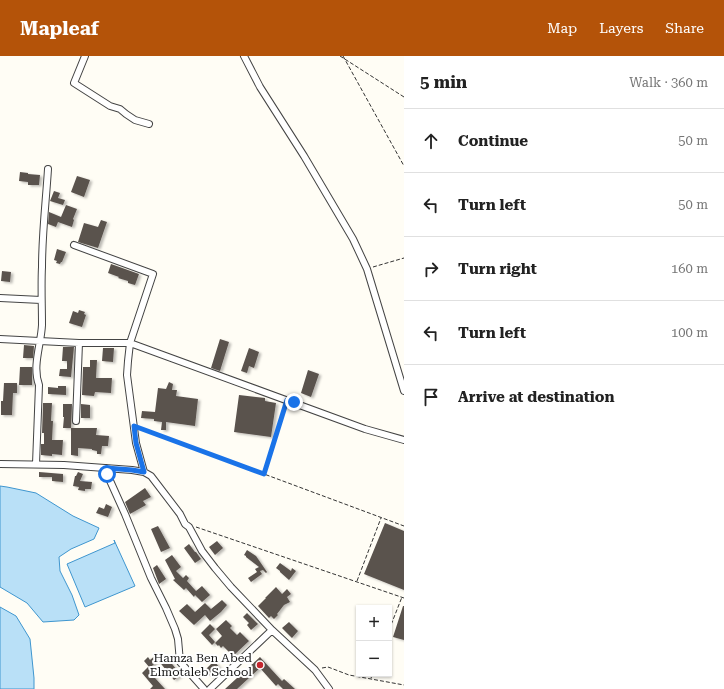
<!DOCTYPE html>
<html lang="en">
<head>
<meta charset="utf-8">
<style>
	body { margin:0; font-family:"Roboto Serif",serif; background:#f2f2f2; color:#222 }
	.controls { position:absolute; right:12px; bottom:12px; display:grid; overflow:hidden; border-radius:0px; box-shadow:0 1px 3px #0004 }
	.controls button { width:36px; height:36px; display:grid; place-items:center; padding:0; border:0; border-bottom:1px solid #e0e0e0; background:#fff; color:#222; font:20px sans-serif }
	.stop { position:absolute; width:12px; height:12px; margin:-9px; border:3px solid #1a73e8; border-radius:50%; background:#fff }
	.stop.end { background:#1a73e8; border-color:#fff; box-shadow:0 1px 4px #0008 }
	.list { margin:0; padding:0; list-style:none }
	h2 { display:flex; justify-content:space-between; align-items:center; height:52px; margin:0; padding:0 16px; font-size:17px }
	h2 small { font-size:13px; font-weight:400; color:#767676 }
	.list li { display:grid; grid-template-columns:26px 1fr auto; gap:12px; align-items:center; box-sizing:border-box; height:64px; padding:0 16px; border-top:1px solid #e0e0e0 }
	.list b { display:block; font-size:15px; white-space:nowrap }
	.list em { font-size:13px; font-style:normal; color:#767676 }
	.icon { flex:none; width:22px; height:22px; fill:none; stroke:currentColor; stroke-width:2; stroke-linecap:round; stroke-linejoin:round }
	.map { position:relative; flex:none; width:404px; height:633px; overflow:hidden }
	header { display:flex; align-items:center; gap:24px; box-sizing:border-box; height:56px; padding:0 20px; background:#b45309; color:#fff }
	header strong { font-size:19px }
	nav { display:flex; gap:22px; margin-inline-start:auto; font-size:14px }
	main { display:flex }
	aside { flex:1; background:#fff }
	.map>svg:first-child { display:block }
</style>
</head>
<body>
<header>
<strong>Mapleaf</strong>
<nav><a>Map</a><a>Layers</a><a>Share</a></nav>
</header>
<main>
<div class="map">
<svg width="404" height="633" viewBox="0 0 404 633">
	<defs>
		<filter id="shadow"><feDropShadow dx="2.5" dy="1.5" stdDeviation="1" flood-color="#0004"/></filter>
	</defs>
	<rect width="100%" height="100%" fill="#fffdf5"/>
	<!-- water -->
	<path fill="#b9e0f7" stroke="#3f96cf" d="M 0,430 L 7,431 L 36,437 L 73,460 L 99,472 L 94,483 L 71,493 L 59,501 L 60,515 L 72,539 L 79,559 L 74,564 L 43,566 L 27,547 L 0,531 Z
		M 114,484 L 135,530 L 85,551 L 67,508 L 115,487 Z
		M 0,551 L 16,560 L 30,583 L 34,622 L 34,633 L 0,633 Z"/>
	<!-- building -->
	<path fill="#5a524d" filter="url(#shadow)" d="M 20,116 L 28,117 L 28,118 L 40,119 L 39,129 L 28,129 L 28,126 L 19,125 Z
		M 77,120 L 90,124 L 84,141 L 71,136 Z
		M 54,135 L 60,137 L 58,142 L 65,144 L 63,149 L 50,145 Z
		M 66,149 L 77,153 L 73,163 L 74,164 L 72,171 L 58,166 L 56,171 L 48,168 L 49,156 L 61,161 Z
		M 101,164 L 107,166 L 98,192 L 78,186 L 84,167 L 98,171 Z
		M 57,193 L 66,196 L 62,206 L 61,206 L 60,208 L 56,207 L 57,205 L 54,204 Z
		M 111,208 L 139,218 L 135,229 L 128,227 L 128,225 L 118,222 L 119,221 L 108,217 Z
		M 2,215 L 11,216 L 10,226 L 1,225 Z
		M 79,254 L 85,256 L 84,258 L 86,259 L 82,271 L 69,267 L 73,255 L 78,257 Z
		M 220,283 L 229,286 L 220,315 L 211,312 Z
		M 24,289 L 34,290 L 33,302 L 23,302 Z
		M 63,291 L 74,291 L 71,321 L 59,320 L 60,313 L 67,313 L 67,305 L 62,305 Z
		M 103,292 L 114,292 L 113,306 L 102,305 Z
		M 249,292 L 259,296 L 254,312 L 249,310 L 247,317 L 241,315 Z
		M 90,304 L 97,304 L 96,322 L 112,322 L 111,337 L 95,336 L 94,340 L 82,339 L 83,311 L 90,311 Z
		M 20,311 L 32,311 L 32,329 L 19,329 Z
		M 308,314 L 319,318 L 311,341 L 301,337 Z
		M 169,326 L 173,328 L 172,334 L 177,334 L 176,340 L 198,343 L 195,370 L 166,366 L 166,374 L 161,374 L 162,366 L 154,365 L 154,363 L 141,362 L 142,355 L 155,356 L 158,332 L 166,333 Z
		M 4,327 L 17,327 L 17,337 L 13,337 L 12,359 L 1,359 L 1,345 L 3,345 Z
		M 58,330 L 66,330 L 66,339 L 48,338 L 48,331 L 58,332 Z
		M 239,339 L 265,342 L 265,345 L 276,347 L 271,381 L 234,376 Z
		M 43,347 L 52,347 L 51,365 L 53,365 L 52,384 L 63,384 L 62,399 L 52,398 L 52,400 L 41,399 L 41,388 L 44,388 L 44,377 L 42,377 Z
		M 63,348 L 72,348 L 71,372 L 63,372 L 64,361 L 63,361 Z
		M 81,348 L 90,349 L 90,362 L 81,362 Z
		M 71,372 L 97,372 L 96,379 L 109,380 L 108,390 L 102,390 L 101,398 L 97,398 L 97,395 L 92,394 L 92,393 L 78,392 L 78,400 L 71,399 Z
		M 39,416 L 63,418 L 63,426 L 52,425 L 52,421 L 39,421 Z
		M 78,416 L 83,418 L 80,425 L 92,426 L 91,433 L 85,433 L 85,435 L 78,434 L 79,431 L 73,430 L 75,420 L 76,420 Z
		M 145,432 L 151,441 L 143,445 L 146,449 L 130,458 L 125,446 Z
		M 106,448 L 112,451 L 108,461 L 96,457 L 99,451 L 104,453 Z
		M 385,467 L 404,475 L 404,534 L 364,518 Z
		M 158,470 L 170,492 L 161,496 L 151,473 Z
		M 217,485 L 223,492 L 215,499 L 209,491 Z
		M 189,488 L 195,496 L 196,496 L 201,503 L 195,507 L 184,492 Z
		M 247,494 L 256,500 L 267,516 L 266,517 L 263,514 L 260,515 L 262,518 L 251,526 L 248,522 L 257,516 L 255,513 L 259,511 L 246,501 L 246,500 L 244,499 Z
		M 172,499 L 181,511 L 176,515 L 183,522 L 186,519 L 189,522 L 187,525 L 196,535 L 202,530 L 210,539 L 202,546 L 195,539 L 194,541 L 186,532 L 184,534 L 173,524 L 175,523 L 165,504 Z
		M 280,507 L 291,515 L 292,512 L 296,515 L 289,524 L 280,516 L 280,515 L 276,512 Z
		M 157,509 L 166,523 L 159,528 L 153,512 Z
		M 276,531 L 282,538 L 287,533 L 291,538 L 287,541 L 290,546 L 284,549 L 277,558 L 278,559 L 274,563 L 271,560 L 269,562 L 258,550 L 266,542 L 265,542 Z
		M 222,544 L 227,549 L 221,556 L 210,565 L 205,559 L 194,569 L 179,555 L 187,548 L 195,556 L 205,547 L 211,553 Z
		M 403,550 L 404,550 L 404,584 L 393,581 Z
		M 247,557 L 258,568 L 251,574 L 247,569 L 249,567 L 243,561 Z
		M 226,564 L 232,570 L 230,572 L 237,579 L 240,576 L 249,585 L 233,600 L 223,590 L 221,592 L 219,589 L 218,590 L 215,587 L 222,580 L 216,573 Z
		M 289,566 L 298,575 L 292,582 L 282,572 Z
		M 210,568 L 215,573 L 209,579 L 215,586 L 212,589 L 201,577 Z
		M 157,598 L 160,601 L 164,598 L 181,619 L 174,624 L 158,604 L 150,612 L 144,605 L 148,601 L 150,604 Z
		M 260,601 L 282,625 L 284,623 L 295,633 L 283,633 L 278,628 L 276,630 L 260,612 L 237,633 L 225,633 Z
		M 214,605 L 220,612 L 211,621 L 205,614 Z
		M 148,611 L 156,621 L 155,622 L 165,633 L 150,633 L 153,630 L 142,617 Z"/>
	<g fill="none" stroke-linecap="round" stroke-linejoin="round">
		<!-- minor casing -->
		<g stroke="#444" stroke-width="8">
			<path id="minor" d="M 85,0 L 74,27 L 110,50 L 120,53 L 126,58 L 135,64 L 149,68
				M 244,0 L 260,31 L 304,100 L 353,183 L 367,213 L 404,335
				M 74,189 L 153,218 L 130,287 L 128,305 L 127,319 L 136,387 L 144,416
				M 0,242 L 41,244
				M 0,283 L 79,287 L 130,287 L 365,373 L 404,384
				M 76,365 L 79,287
				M 0,408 L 64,409 L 132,414 L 144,416 L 151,420 L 180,458 L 185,468 L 189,471 L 202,495 L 215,512 L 231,531 L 272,574 L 315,614 L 329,633
				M 36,408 L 39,329 C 32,310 41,289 42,269 C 42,249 41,230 42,211 C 42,178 46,145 48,113
				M 106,412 L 107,418 L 125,458 L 151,522 L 166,552 L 175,573 L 178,583 L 180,606 L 204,633
				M 210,633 L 272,574"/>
		</g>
		<!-- path -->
		<path stroke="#333" stroke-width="1" stroke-dasharray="4 2" stroke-linecap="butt" d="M 340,0 L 404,41
			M 343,0 L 404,110
			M 373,211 L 404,202
			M 285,351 L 264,418 L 404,470
			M 141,373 L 263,418
			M 196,471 L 404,542
			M 357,525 L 381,462
			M 389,574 L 402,541
			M 322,612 L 328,611 L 349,619 L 404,629
			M 371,622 L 373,618"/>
		<!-- minor -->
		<use href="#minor" stroke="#fff" stroke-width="6"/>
	</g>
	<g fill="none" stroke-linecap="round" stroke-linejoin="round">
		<!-- route -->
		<path stroke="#1a73e8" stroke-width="5" d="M 107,418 L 106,412 L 132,414 L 144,416 L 136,387 L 134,370 L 264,418 L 287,344 L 294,346"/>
	</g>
	<!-- markers -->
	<circle fill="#c4262e" stroke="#fff" stroke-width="1.5" cx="260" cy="609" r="4"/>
	<g text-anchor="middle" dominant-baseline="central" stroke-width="4" stroke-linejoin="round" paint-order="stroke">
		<!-- poi labels -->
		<g font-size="12" fill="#111" stroke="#fff" text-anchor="end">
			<text x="252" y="602">Hamza Ben Abed<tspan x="252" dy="14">Elmotaleb School</tspan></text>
		</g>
	</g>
</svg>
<div class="controls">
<button>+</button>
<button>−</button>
</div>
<div class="stop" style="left:107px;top:418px"></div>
<div class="stop end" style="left:294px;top:346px"></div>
</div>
<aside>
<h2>5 min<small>Walk · 360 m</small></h2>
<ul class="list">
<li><svg class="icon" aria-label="ahead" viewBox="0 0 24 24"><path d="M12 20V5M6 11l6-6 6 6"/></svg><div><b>Continue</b></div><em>50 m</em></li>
<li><svg class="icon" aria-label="left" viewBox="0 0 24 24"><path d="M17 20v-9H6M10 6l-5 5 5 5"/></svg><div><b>Turn left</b></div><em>50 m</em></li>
<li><svg class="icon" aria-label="right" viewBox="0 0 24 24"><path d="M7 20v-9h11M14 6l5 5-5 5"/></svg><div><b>Turn right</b></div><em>160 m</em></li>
<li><svg class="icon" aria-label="left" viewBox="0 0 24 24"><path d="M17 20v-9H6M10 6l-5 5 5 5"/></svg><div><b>Turn left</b></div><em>100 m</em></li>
<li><svg class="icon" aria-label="arrive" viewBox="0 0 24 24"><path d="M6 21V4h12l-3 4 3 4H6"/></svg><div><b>Arrive at destination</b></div></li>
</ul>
</aside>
</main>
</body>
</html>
